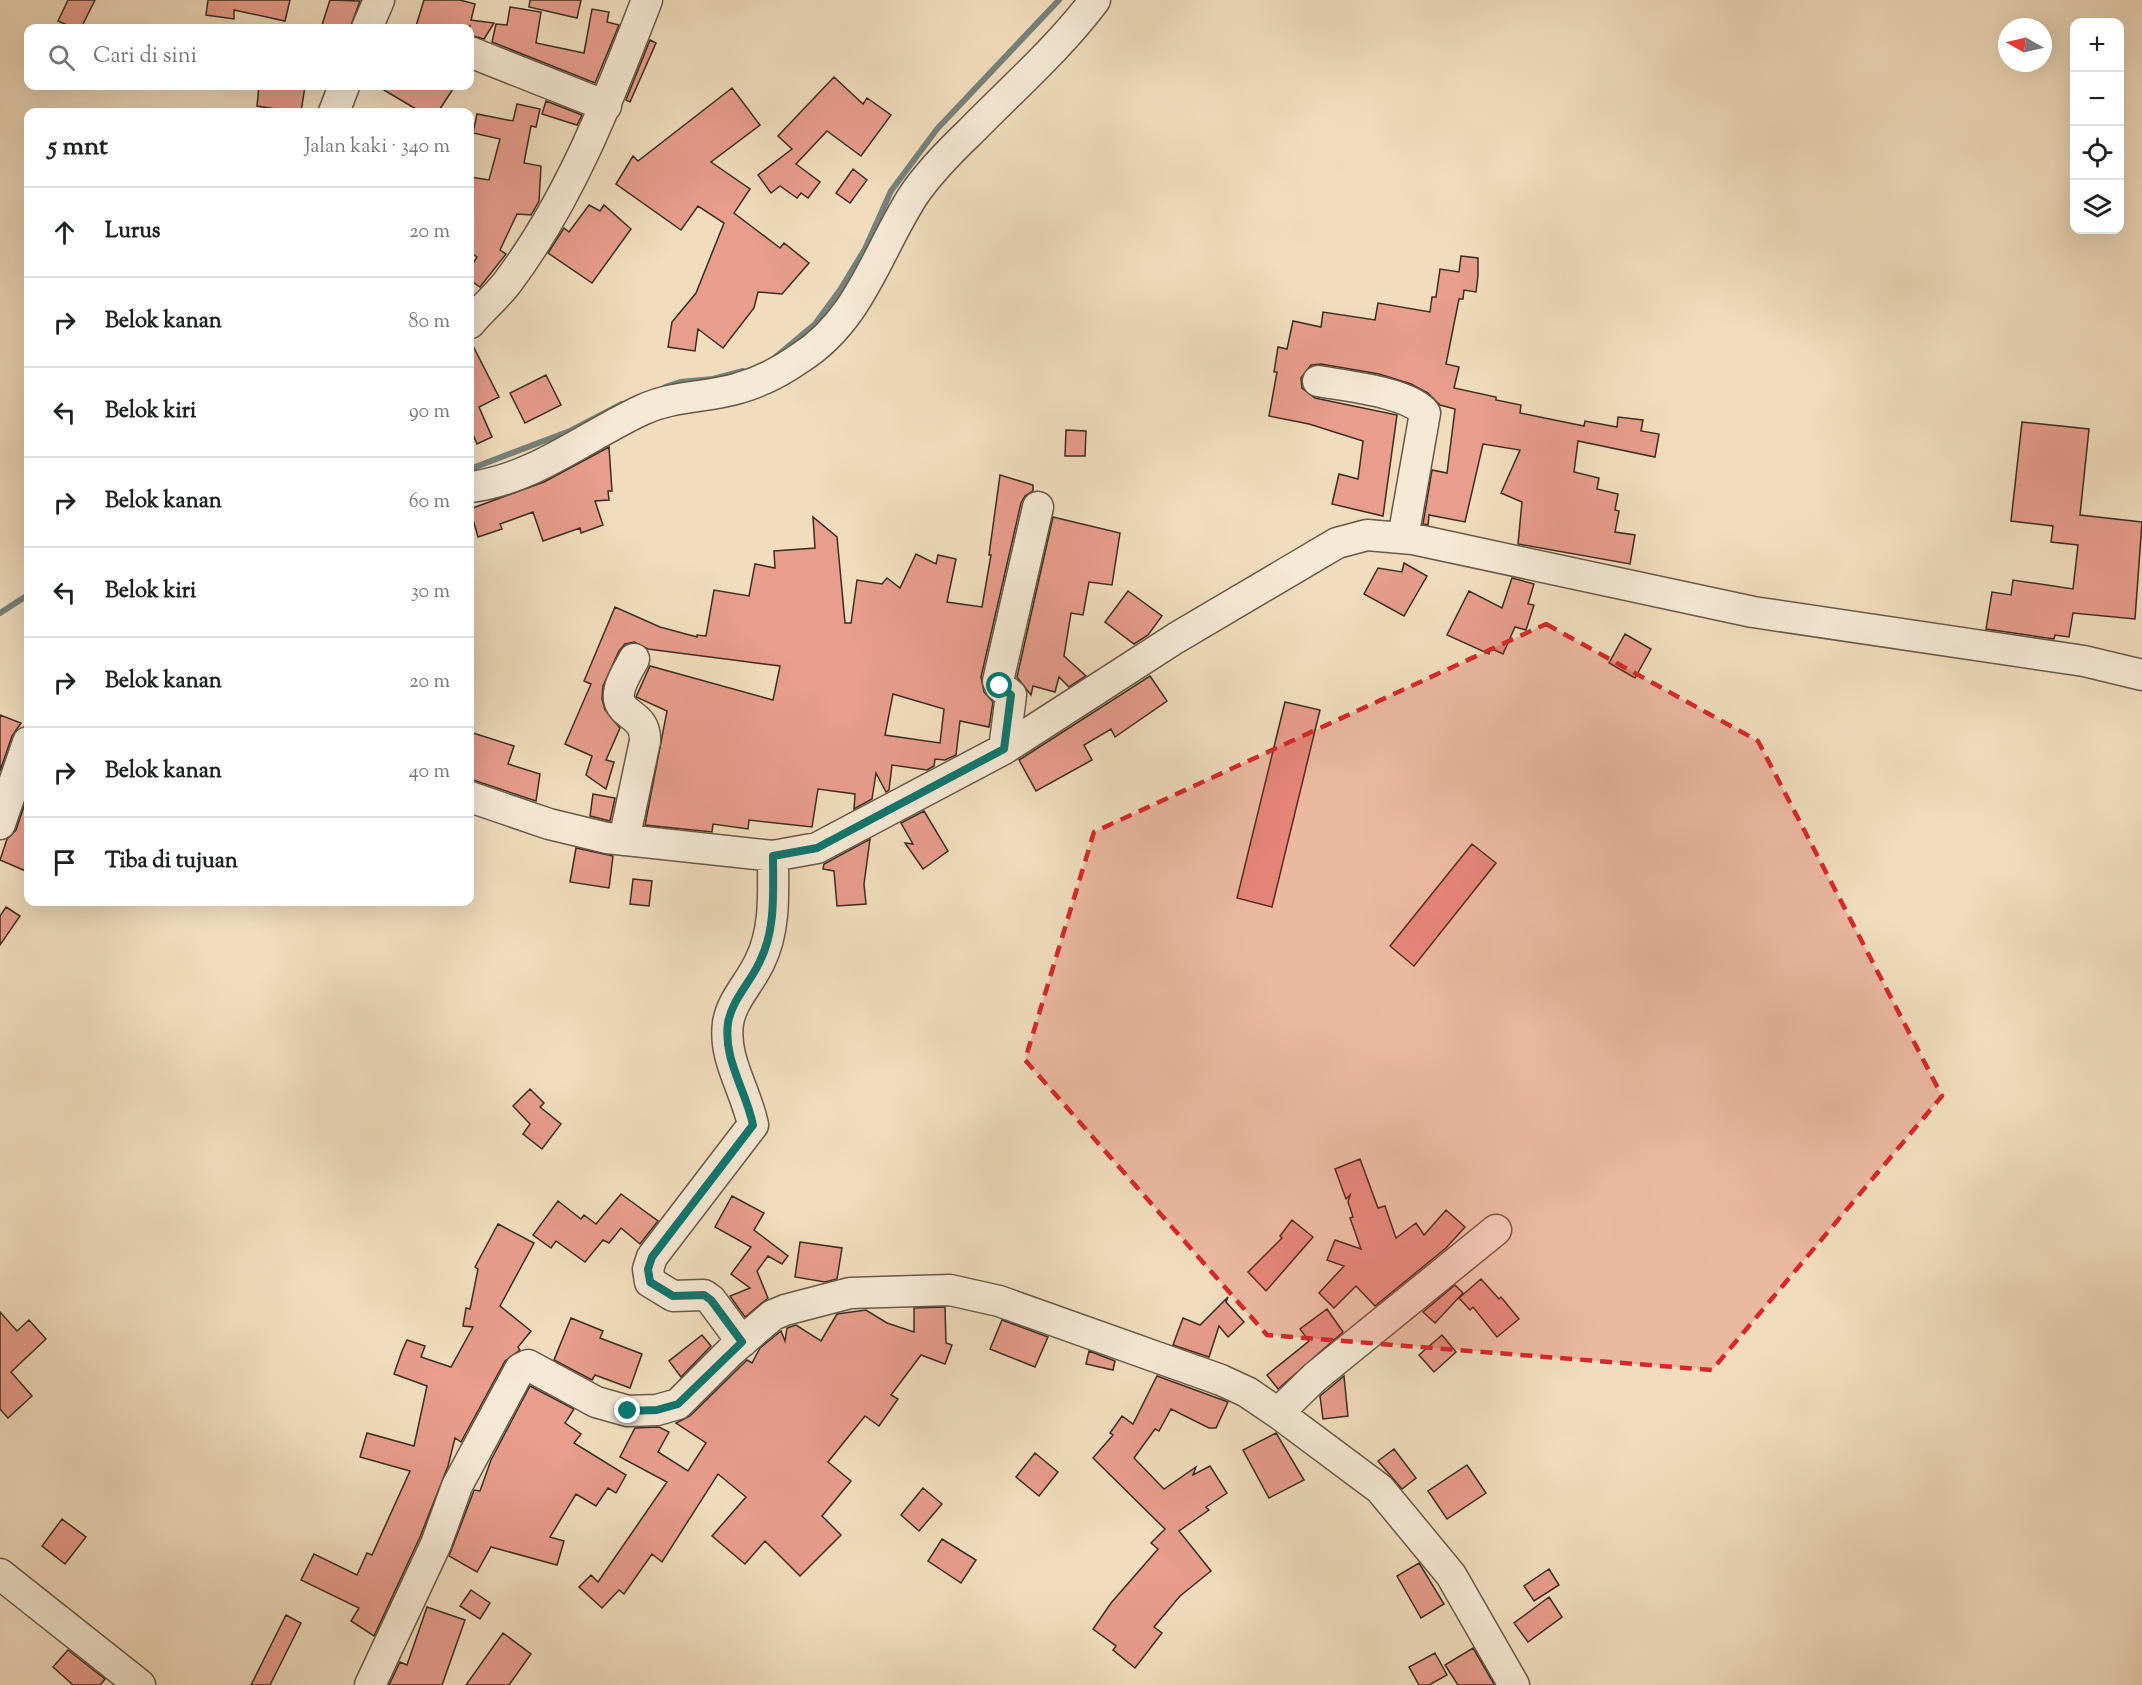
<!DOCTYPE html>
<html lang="id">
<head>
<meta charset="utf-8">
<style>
	body { margin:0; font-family:"Sorts Mill Goudy",serif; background:#f6f6f6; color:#202124 }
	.controls { position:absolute; right:18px; top:18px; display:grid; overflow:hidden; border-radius:12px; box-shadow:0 6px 24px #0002 }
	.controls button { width:54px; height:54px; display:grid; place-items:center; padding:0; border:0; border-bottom:2px solid #e0e0e0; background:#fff; color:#202124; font:30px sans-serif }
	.compass { position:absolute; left:1998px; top:18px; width:54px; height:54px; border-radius:50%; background:#fff; box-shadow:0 6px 24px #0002; rotate:278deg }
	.stop { position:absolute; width:18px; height:18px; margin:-14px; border:4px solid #0f766e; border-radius:50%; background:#fff }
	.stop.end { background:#0f766e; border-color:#fff; box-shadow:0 2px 6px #0008 }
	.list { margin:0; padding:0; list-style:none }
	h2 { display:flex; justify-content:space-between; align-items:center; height:78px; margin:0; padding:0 24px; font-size:26px }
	h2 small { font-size:20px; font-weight:400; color:#757577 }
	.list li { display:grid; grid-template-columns:39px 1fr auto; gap:18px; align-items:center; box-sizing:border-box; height:90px; padding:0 24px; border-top:2px solid #e0e0e0 }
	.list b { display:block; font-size:22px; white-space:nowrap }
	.list em { font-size:20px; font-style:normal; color:#757577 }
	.icon { flex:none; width:33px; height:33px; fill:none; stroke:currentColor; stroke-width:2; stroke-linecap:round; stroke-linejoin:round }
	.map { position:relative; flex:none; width:2142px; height:1685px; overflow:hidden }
	.search { position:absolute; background:#fff; box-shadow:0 6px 24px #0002; left:24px; top:24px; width:450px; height:66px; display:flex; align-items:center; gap:15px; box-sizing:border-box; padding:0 21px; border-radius:12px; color:#757577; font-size:22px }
	.panel { position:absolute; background:#fff; box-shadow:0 6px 24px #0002; left:24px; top:108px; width:450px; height:798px; border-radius:12px }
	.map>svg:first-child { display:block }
</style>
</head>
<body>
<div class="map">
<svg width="2142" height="1685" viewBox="0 0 2142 1685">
	<rect width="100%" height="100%" fill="#f1ddbe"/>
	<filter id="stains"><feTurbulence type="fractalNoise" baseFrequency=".00333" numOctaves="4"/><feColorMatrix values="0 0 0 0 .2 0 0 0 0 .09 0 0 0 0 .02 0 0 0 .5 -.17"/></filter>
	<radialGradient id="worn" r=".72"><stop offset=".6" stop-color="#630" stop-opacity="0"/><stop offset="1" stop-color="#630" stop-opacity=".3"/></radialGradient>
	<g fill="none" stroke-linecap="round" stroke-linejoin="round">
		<!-- stream -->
		<path stroke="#76827c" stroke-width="6" d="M 772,360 L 815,324 L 840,290 L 865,249 L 891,191 L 937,129 L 1059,0
			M 665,387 L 680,382 L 713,379 L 743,371
			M 470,469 L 570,431 L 622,404
			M 0,613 L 28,595"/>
	</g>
	<!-- building -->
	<path fill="#e89d8d" stroke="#3b2d1f" stroke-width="1.5" fill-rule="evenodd" d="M 68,0 L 95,0 L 81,28 L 74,28 L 58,21 Z
		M 208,0 L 290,0 L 285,21 L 234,10 L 234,19 L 206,15 Z
		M 330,0 L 360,1 L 350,28 L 321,28 Z
		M 424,0 L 460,0 L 475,4 L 471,20 L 494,23 L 484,39 L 470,35 L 470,25 L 469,28 L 425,28 L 416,26 Z
		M 530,0 L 581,0 L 577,18 L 529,7 Z
		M 510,7 L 541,12 L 536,43 L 584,53 L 592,9 L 609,12 L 607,22 L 619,25 L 595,83 L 492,42 L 496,24 L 507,25 Z
		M 650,40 L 656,43 L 630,102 L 626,100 Z
		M 834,77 L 863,104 L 867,98 L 891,115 L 861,156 L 827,131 L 796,164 L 820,182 L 808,198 L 801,193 L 797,198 L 780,186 L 771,193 L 758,175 L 792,149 L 778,136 Z
		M 259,86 L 305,86 L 301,112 L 275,112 L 276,109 L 257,106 Z
		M 377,86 L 455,86 L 438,112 L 421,112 Z
		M 732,88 L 760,125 L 711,162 L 750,189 L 734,213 L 780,248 L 784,243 L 809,263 L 782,294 L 758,292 L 754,308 L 723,348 L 698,329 L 695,351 L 668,347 L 672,322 L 696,293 L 724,223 L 698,206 L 681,230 L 616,184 L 633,156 L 638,161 Z
		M 546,101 L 582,115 L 577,125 L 542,114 Z
		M 517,104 L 540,109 L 536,127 L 531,126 L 524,163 L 541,166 L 539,201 L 531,215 L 517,214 L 500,250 L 506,254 L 480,287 L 470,280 L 470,269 L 477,257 L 470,252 L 470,177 L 489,180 L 500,139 L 473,133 L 477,114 L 513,121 Z
		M 853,169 L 867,180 L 850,203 L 836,193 Z
		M 589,205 L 600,211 L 604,205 L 631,229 L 592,283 L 548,253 L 564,228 L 569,232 Z
		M 1461,256 L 1478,258 L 1478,275 L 1476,292 L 1464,290 L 1463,299 L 1459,299 L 1446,364 L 1459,367 L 1454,388 L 1496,397 L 1496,400 L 1521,405 L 1520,413 L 1584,426 L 1585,421 L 1617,427 L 1618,417 L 1643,420 L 1641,431 L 1659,434 L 1655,457 L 1578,441 L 1574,472 L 1599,478 L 1597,489 L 1618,494 L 1615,510 L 1619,511 L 1615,532 L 1635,535 L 1630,564 L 1518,544 L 1522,502 L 1501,493 L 1520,450 L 1483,444 L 1465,522 L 1429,515 L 1428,525 L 1423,524 L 1432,470 L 1447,473 L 1455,409 L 1440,405 L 1428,393 L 1411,384 L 1379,374 L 1321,364 L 1311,365 L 1301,378 L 1302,388 L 1315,398 L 1397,415 L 1383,516 L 1332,504 L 1339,474 L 1358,479 L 1363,441 L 1309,424 L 1269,416 L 1277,372 L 1274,372 L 1278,347 L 1287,349 L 1293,321 L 1321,327 L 1323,312 L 1375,320 L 1378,303 L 1430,312 L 1432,297 L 1436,297 L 1440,269 L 1459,272 Z
		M 470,340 L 499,397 L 479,407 L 492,437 L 477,444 L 470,427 Z
		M 546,375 L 561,405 L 525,423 L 510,393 Z
		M 2022,422 L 2089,429 L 2080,515 L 2142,522 L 2135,619 L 2073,613 L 2069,637 L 2055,635 L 2054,639 L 1986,629 L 1992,592 L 2011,595 L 2013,580 L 2073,589 L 2078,545 L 2051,542 L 2053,526 L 2011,521 Z
		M 1066,430 L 1086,431 L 1085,456 L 1065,456 Z
		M 609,447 L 612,491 L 608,491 L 609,500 L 595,501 L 603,525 L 581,533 L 580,528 L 543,541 L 533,512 L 500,524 L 502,529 L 478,537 L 470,509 L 544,482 Z
		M 1000,475 L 1033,485 L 1033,491 L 1025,496 L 1021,503 L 981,677 L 984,692 L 993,702 L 989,727 L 960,721 L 956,755 L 945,760 L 935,759 L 934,766 L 927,770 L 892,765 L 889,790 L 886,792 L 876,773 L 872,799 L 854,809 L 855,794 L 818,789 L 812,827 L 749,820 L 748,829 L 713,824 L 712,832 L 645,825 L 667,711 L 636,697 L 650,666 L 773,700 L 780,666 L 648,649 L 634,642 L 625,644 L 619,651 L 603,686 L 602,699 L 605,710 L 620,728 L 606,760 L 614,762 L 606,789 L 586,775 L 592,756 L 565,744 L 591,684 L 584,681 L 615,607 L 660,627 L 697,637 L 697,635 L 706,636 L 714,590 L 749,596 L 755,564 L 775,568 L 774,551 L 815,548 L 813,517 L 837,537 L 845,623 L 851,623 L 857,580 L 882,584 L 887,578 L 900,588 L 916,554 L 936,564 L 938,555 L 956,559 L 947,602 L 982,607 L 991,555 L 989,555 ZM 893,694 L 944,709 L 940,743 L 885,735 Z
		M 1053,517 L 1120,533 L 1112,585 L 1089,582 L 1083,615 L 1071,613 L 1064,656 L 1086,676 L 1069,687 L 1059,677 L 1055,692 L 1033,686 L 1031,695 L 1017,677 Z
		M 1404,563 L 1427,576 L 1404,616 L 1364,594 L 1378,568 L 1402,572 Z
		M 1512,578 L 1534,584 L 1528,604 L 1534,605 L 1526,630 L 1515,627 L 1503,654 L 1490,648 L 1489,654 L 1447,635 L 1469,591 L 1502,608 Z
		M 1128,591 L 1162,616 L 1148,635 L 1134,644 L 1105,622 Z
		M 1625,634 L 1651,649 L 1635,678 L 1609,663 Z
		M 1150,676 L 1167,701 L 1115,737 L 1111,729 L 1084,745 L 1092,760 L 1036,791 L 1019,760 Z
		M 1285,702 L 1320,710 L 1272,907 L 1237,898 Z
		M 0,715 L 21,723 L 12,736 L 0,771 Z
		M 470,732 L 514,746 L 508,764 L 540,774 L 536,801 L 470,779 Z
		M 28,794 L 28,872 L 0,860 L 7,839 L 16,830 Z
		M 593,794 L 615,798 L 610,821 L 590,816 Z
		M 924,811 L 948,851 L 923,869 L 905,843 L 913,844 L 901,823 Z
		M 870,839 L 864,884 L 866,904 L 837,906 L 834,871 L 823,869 L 824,864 Z
		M 1472,844 L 1496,863 L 1414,966 L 1390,946 Z
		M 576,848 L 613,856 L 609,888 L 570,882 Z
		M 633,879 L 652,881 L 649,906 L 630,904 Z
		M 6,907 L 20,916 L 0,945 L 0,916 Z
		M 530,1089 L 544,1103 L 540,1107 L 561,1124 L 542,1149 L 523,1134 L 530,1124 L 513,1106 Z
		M 1360,1159 L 1378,1208 L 1385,1206 L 1396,1238 L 1416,1223 L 1424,1235 L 1446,1210 L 1465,1227 L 1446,1248 L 1375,1306 L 1356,1286 L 1334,1308 L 1319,1293 L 1344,1266 L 1327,1260 L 1335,1240 L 1361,1249 L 1350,1218 L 1353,1217 L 1348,1202 L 1350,1195 L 1346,1199 L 1335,1169 Z
		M 621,1194 L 658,1221 L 640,1244 L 621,1228 L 609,1243 L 603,1240 L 585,1262 L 556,1241 L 551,1248 L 533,1235 L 558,1201 L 581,1219 L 584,1215 L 596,1224 Z
		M 732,1196 L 764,1213 L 754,1230 L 788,1256 L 782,1264 L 768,1256 L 757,1271 L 768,1298 L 745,1317 L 730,1296 L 750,1288 L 731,1274 L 751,1247 L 715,1227 Z
		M 1292,1220 L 1313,1237 L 1266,1291 L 1248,1272 L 1282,1238 L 1280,1236 Z
		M 498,1224 L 534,1243 L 500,1306 L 531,1331 L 518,1347 L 520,1350 L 505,1361 L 461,1442 L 455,1438 L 448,1466 L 420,1537 L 374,1636 L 351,1621 L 359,1608 L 301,1580 L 314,1554 L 357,1575 L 367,1553 L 372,1555 L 410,1471 L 360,1457 L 367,1433 L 414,1446 L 427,1386 L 394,1374 L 402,1351 L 407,1340 L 425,1346 L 421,1357 L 451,1367 L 473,1327 L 463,1326 L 466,1308 L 470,1309 L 478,1269 L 475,1267 Z
		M 800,1242 L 842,1248 L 837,1279 L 825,1282 L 795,1277 Z
		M 1481,1279 L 1499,1299 L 1501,1297 L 1519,1319 L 1497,1337 L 1473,1307 L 1470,1310 L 1459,1298 Z
		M 1455,1285 L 1463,1293 L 1435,1323 L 1423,1312 Z
		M 1228,1297 L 1226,1302 L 1244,1322 L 1228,1337 L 1219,1326 L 1209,1357 L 1173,1345 L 1183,1318 L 1200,1325 Z
		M 945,1307 L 946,1343 L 952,1345 L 945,1364 L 921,1355 L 891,1395 L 898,1399 L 879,1426 L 865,1416 L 828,1462 L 851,1481 L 822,1516 L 841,1535 L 800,1576 L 765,1541 L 745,1564 L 712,1536 L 746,1497 L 718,1474 L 662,1562 L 652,1554 L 624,1594 L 619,1590 L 602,1608 L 579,1587 L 591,1575 L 598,1582 L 667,1482 L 620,1457 L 635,1428 L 659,1427 L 669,1432 L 658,1452 L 688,1471 L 706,1443 L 676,1423 L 690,1416 L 744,1363 L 747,1360 L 752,1363 L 760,1348 L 781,1331 L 785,1341 L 787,1328 L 796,1325 L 821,1341 L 837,1314 L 866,1310 L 887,1323 L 914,1332 L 914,1308 Z
		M 1327,1309 L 1343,1332 L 1278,1389 L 1267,1375 L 1309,1341 L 1300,1329 Z
		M 0,1312 L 17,1331 L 29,1320 L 46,1339 L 11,1372 L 32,1396 L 8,1418 L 0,1409 Z
		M 571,1318 L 603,1331 L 600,1338 L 642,1354 L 630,1388 L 595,1375 L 592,1380 L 554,1360 Z
		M 1002,1320 L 1048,1337 L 1035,1367 L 990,1349 Z
		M 702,1335 L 711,1346 L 681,1377 L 669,1361 Z
		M 1442,1335 L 1456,1352 L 1434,1372 L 1419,1355 Z
		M 1089,1351 L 1115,1361 L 1113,1370 L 1086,1364 Z
		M 1157,1376 L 1228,1402 L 1216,1428 L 1209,1428 L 1171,1409 L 1159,1431 L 1155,1429 L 1134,1458 L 1164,1489 L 1196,1467 L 1193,1475 L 1210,1466 L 1227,1493 L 1206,1507 L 1209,1510 L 1179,1531 L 1211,1571 L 1180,1596 L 1154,1627 L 1162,1633 L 1135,1668 L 1113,1650 L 1116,1646 L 1093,1629 L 1111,1603 L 1158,1549 L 1151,1543 L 1165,1529 L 1093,1458 L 1113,1435 L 1110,1433 L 1122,1416 L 1133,1424 Z
		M 1344,1376 L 1348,1416 L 1323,1419 L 1320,1396 Z
		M 530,1386 L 574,1409 L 565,1423 L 581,1434 L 574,1443 L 626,1475 L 616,1493 L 608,1488 L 596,1506 L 576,1494 L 550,1537 L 564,1541 L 557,1565 L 491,1547 L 477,1572 L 449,1556 L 473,1493 L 474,1490 L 480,1491 L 491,1460 Z
		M 1276,1433 L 1304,1480 L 1269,1498 L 1243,1450 Z
		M 1394,1449 L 1416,1478 L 1402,1489 L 1378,1461 Z
		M 1035,1453 L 1058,1472 L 1039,1496 L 1016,1477 Z
		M 1467,1465 L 1486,1493 L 1447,1519 L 1428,1491 Z
		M 923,1488 L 942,1504 L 919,1531 L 901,1515 Z
		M 62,1519 L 86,1537 L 65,1564 L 42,1546 Z
		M 942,1539 L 976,1560 L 961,1583 L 928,1561 Z
		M 1419,1563 L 1444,1604 L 1421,1618 L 1397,1576 Z
		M 1549,1569 L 1559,1585 L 1534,1601 L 1524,1586 Z
		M 471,1590 L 490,1603 L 480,1619 L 460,1606 Z
		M 1549,1597 L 1562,1617 L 1528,1642 L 1514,1623 Z
		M 427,1607 L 465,1620 L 442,1685 L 389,1685 L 400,1662 L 407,1665 Z
		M 286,1615 L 301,1623 L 270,1685 L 251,1685 Z
		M 503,1633 L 531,1654 L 509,1685 L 466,1685 Z
		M 1473,1648 L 1494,1684 L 1492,1685 L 1458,1685 L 1445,1665 Z
		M 68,1650 L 105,1679 L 100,1685 L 73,1685 L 53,1667 Z
		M 1435,1653 L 1447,1675 L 1429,1685 L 1419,1685 L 1409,1667 Z"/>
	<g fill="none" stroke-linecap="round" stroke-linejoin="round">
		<!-- minor casing -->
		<g stroke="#685947" stroke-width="33">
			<path id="minor" d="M 367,28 L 379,0
				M 470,52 L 606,106
				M 334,112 L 344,86
				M 470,323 C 481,310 496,297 507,283 C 571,198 609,98 647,0
				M 1318,381 C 1345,386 1409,392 1425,413 L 1403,538
				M 470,487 C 532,480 586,436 642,410 C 674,395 707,398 739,388 C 760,382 783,370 800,358 C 860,320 877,252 913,196 C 929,172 949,152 970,132 C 1012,89 1059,48 1095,0
				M 1004,749 L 1011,695 L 1000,686 L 998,681 L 1038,507
				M 470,797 L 549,824 L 607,838 L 773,856 L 817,848 L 1004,749 L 1176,638 L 1337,543 L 1367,535 L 1413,539 L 1753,612 L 2084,661 L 2142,675
				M 0,824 L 28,742
				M 624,840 L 645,741 C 646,714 622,717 619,699 C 617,686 629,669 634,659
				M 742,1342 L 711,1300 L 704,1295 L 673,1296 L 650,1282 L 648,1269 L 652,1257 L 753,1125 C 746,1090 723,1059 728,1023 C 732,999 751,982 760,961 C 776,929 773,891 773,856
				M 1278,1413 L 1315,1377 L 1496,1230
				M 0,1574 L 140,1685
				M 370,1685 L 436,1544 L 457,1486 L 520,1369 L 528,1365 L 596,1402 L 628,1411 L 657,1410 L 678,1404 L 732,1350 L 773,1315 L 785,1310 L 850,1293 L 950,1290 L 999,1301 L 1221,1380 L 1247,1392 L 1278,1413 L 1380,1489 L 1451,1575 L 1514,1685"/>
		</g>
		<!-- minor -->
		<use href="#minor" stroke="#f6e9d5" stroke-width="30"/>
	</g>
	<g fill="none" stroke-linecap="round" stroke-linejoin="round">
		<!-- route -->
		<path stroke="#0f766e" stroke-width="8" d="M 628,1411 L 657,1410 L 678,1404 L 742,1342 L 711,1300 L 704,1295 L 673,1296 L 650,1282 L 648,1269 L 652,1257 L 753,1125 C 746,1090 723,1060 728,1023 C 732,999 751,982 760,961 C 776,929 773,891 773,856 L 817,848 L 1004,749 L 1011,695 L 1000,686"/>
	</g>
	<!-- marked area -->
	<path fill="#d62828" fill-opacity="0.2" stroke="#d62828" stroke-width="4.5" stroke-dasharray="12 8" stroke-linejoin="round" d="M 1546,624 L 1758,741 L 1942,1096 L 1712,1370 L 1267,1335 L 1025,1060 L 1094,832 Z"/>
	<rect width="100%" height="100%" filter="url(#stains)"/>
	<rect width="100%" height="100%" fill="url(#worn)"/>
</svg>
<div class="controls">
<button>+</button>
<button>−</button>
<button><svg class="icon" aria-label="locate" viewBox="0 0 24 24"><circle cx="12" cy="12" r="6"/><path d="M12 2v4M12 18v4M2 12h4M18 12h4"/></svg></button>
<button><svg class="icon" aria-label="layers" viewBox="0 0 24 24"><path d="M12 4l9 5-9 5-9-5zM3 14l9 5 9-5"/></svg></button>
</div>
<svg class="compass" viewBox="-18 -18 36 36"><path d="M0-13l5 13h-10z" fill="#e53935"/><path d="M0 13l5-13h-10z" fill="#757577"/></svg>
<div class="stop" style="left:1000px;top:686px"></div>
<div class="stop end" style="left:628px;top:1411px"></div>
<div class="search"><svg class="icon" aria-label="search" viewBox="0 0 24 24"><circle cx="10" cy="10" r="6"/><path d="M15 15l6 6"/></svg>Cari di sini</div>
<section class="panel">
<h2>5 mnt<small>Jalan kaki · 340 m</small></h2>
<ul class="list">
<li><svg class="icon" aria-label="ahead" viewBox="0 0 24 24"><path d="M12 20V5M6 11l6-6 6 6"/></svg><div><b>Lurus</b></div><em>20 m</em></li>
<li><svg class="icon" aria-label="right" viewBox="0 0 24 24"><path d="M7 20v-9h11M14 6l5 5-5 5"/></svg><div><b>Belok kanan</b></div><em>80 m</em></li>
<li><svg class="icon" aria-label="left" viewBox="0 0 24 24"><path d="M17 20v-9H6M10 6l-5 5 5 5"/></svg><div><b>Belok kiri</b></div><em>90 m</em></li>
<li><svg class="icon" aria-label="right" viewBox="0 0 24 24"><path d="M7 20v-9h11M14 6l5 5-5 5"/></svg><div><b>Belok kanan</b></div><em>60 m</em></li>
<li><svg class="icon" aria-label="left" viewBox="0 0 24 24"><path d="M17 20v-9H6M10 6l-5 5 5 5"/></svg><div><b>Belok kiri</b></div><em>30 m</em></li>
<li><svg class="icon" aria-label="right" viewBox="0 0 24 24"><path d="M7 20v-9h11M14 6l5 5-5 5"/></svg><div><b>Belok kanan</b></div><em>20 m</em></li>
<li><svg class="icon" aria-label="right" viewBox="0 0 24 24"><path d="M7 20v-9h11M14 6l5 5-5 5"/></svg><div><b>Belok kanan</b></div><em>40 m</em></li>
<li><svg class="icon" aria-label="arrive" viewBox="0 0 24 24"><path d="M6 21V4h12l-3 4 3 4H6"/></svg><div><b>Tiba di tujuan</b></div></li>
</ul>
</section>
</div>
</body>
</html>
